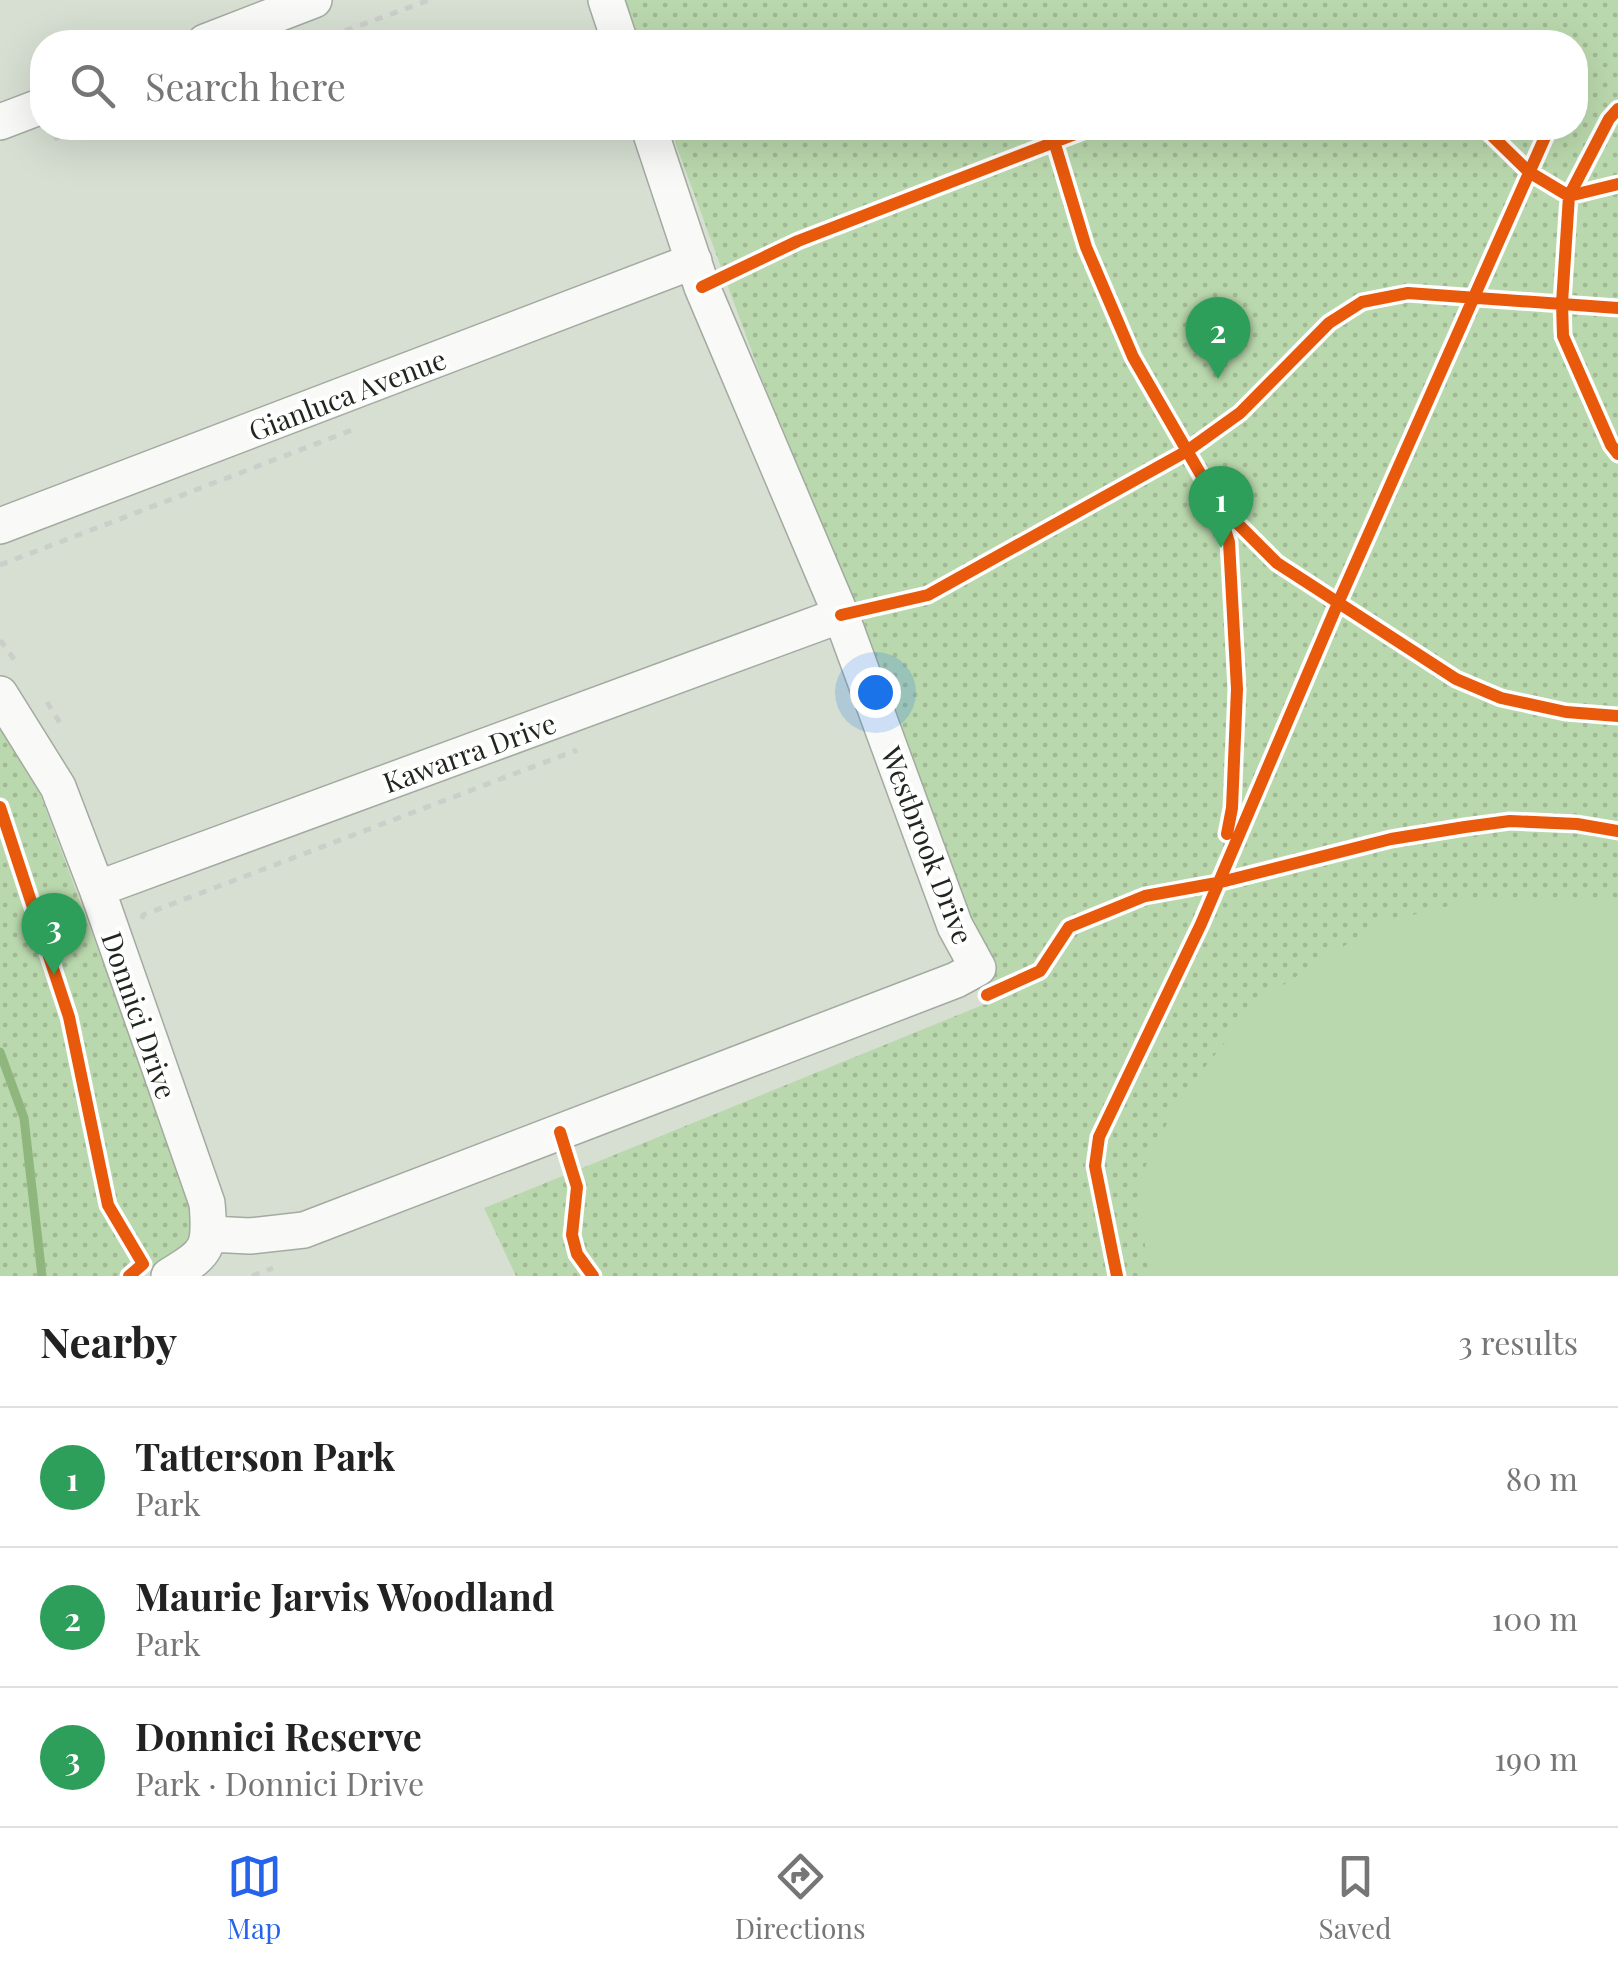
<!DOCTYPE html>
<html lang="en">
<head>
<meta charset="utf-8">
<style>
	body { margin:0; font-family:"Playfair Display",serif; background:#f6f6f6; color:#222 }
	.you { position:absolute; left:875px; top:692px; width:35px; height:35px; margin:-25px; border:8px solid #fff; border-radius:50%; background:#1a73e8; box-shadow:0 0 0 15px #1a73e833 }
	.badge { display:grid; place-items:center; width:65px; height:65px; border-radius:50%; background:#2563eb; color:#fff; font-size:32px; font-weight:700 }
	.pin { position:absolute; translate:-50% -82px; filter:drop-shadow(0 2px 5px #0008) }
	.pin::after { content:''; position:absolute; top:52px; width:35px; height:30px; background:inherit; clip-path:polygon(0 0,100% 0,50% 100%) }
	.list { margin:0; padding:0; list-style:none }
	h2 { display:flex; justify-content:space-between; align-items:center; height:130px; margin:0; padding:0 40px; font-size:42px }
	h2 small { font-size:32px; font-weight:400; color:#767676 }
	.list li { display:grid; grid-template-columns:65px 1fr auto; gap:30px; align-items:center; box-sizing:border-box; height:140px; padding:0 40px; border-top:2px solid #e0e0e0 }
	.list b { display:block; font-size:38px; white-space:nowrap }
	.list p { margin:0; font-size:32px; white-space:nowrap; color:#767676 }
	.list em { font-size:32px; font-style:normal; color:#767676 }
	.icon { flex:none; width:55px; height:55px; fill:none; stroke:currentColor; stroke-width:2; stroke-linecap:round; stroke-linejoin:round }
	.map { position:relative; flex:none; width:1618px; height:1276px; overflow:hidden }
	.search { position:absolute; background:#fff; box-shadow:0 10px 40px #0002; left:30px; right:30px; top:30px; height:110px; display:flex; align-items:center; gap:25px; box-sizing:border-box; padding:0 35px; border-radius:40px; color:#767676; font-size:38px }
	.sheet { height:550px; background:#fff }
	nav { display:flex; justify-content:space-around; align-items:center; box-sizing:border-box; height:140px; border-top:2px solid #e0e0e0; background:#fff; font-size:28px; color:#767676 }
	nav a { display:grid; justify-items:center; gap:5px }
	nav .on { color:#2563eb }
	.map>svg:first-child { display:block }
</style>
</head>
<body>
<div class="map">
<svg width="1618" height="1276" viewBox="0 0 1618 1276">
	<defs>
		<pattern id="park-dots" width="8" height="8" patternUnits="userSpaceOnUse" patternTransform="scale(2.5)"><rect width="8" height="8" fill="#bad8ad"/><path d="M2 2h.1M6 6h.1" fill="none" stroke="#a0b994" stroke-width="1.8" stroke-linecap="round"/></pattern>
	</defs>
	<rect width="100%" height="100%" fill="#d6dfd2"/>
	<!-- park -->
	<path fill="url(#park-dots)" d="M 624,0 L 1618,0 L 1618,1276 L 516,1276 L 484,1208 L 990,1002 L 670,128 L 1576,128 L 1576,42 L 639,42 Z
		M 0,718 L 24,751 L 191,1199 L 195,1228 L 189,1241 L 139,1276 L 0,1276 Z"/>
	<!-- garden -->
	<path fill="#bad8ad" d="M 1485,897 L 1598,899 L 1618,906 L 1618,1276 L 1149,1276 L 1137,1183 L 1181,1096 L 1261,999 L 1380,923 Z"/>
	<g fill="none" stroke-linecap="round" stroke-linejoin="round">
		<!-- stream -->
		<path stroke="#8fb67d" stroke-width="9" d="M 0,1052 L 24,1118 L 42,1276"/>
		<!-- minor casing -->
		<g stroke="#a3aaa0" stroke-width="38">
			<path id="minor" d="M 606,0 L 620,42
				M 205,42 L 314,0
				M 0,122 L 42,106
				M 0,526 L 694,261
				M 0,694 L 58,787 L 97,889 L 207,1203 C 211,1248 208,1253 169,1276
				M 97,889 L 841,615
				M 210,1234 L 250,1236 L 304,1230 L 956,980 L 978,968 L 955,926 L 841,615 L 702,287 L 649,128"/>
		</g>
		<!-- path -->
		<path stroke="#ccceca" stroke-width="5" stroke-dasharray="8 8" stroke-linecap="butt" d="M 315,42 L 429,0
			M 54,139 L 87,128
			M 0,565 L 352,430
			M 0,640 L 19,666
			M 47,702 L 60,723
			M 142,919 L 143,915 L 577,750
			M 252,1276 L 273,1268"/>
		<!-- minor -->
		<use href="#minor" stroke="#f9faf8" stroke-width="35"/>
		<!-- cycleway casing -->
		<g stroke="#fff" stroke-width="19">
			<path id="cycleway" d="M 1618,109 L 1609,119 L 1569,196 L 1562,303 L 1563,336 L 1611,445 L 1618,454
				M 1050,128 L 1086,247 L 1133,357 L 1216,501 L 1229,542 L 1237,689 L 1232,808 L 1227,834
				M 1484,128 L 1529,172 L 1569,196 L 1618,184
				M 702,287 L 798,241 L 1091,128
				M 1221,507 L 1277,563 L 1456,679 L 1501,698 L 1566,712 L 1618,716
				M 841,615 L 928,595 L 1187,451 L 1240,413 L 1329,323 L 1362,302 L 1408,293 L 1618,308
				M 0,807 L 69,1017 L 108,1205 L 143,1264 L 129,1276
				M 987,995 L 1040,971 L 1069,927 L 1145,896 L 1217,883 L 1391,839 L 1465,827 L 1510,821 L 1577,824 L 1618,831
				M 560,1132 L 577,1187 L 572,1235 L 577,1254 L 593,1276
				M 1117,1276 L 1095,1166 L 1099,1137 L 1201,924 L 1335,610 L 1549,128"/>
		</g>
		<!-- cycleway -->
		<use href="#cycleway" stroke="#e8590c" stroke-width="12"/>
	</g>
	<g text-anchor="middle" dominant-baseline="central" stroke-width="8" stroke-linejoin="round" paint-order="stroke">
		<!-- street labels -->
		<g font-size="28" fill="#21271e" stroke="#fff">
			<text transform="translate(347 394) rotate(-21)">Gianluca Avenue</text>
			<text transform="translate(469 752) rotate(-20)">Kawarra Drive</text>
			<text transform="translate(928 845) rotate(69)">Westbrook Drive</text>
			<text transform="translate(140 1015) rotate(71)">Donnici Drive</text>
		</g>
	</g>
</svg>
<div class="you"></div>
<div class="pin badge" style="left:1221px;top:548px;background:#2e9e5b">1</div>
<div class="pin badge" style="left:1218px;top:379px;background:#2e9e5b">2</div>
<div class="pin badge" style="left:54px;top:975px;background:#2e9e5b">3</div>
<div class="search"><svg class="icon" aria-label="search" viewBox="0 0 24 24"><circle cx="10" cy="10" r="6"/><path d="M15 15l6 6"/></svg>Search here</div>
</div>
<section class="sheet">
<h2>Nearby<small>3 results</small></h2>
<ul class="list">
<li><span class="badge" style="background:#2e9e5b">1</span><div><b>Tatterson Park</b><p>Park</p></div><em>80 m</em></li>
<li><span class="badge" style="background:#2e9e5b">2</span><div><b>Maurie Jarvis Woodland</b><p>Park</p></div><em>100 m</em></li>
<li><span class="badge" style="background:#2e9e5b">3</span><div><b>Donnici Reserve</b><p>Park · Donnici Drive</p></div><em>190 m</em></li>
</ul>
</section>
<nav>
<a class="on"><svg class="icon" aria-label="map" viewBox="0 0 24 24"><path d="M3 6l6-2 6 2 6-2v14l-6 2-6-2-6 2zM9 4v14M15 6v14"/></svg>Map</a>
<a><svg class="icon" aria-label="directions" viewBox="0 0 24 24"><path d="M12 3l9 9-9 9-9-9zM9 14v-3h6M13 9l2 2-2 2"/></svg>Directions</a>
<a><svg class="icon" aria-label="saved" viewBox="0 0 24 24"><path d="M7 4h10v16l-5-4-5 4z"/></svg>Saved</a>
</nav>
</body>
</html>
